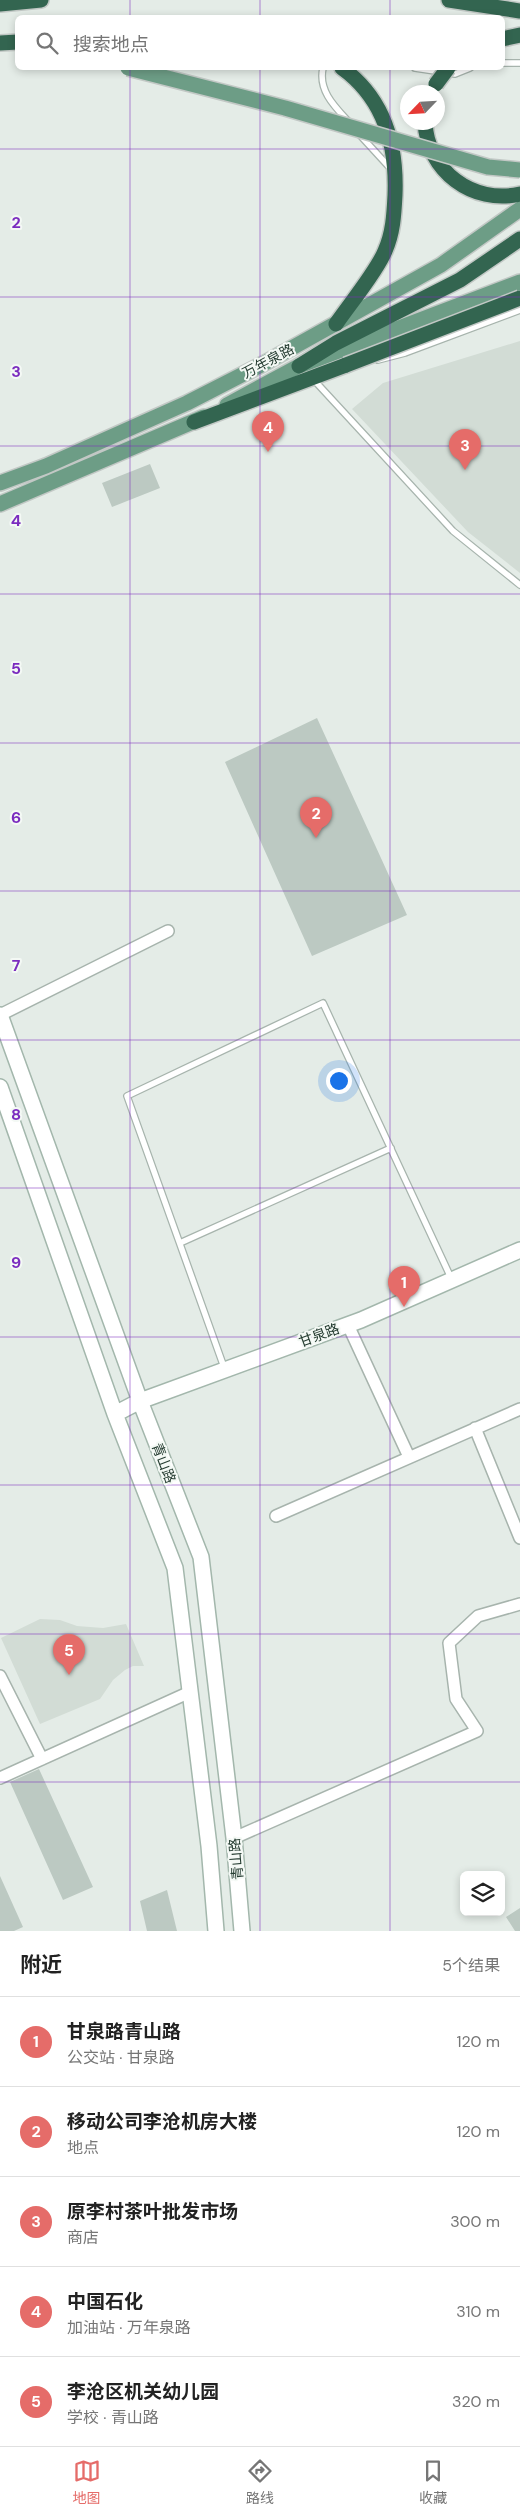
<!DOCTYPE html>
<html lang="zh">
<head>
<meta charset="utf-8">
<style>
	body { margin:0; font-family:"DM Sans","Noto Sans SC",sans-serif; background:#f6f6f6; color:#222 }
	.controls { position:absolute; right:15px; bottom:15px; display:grid; overflow:hidden; border-radius:8px; box-shadow:0 2px 8px #0003 }
	.controls button { width:45px; height:45px; display:grid; place-items:center; padding:0; border:0; border-bottom:1px solid #e0e0e0; background:#fff; color:#222; font:25px sans-serif }
	.compass { position:absolute; left:400px; top:85px; width:45px; height:45px; border-radius:50%; background:#fff; box-shadow:0 2px 8px #0003; rotate:245deg }
	.you { position:absolute; left:338px; top:1080px; width:18px; height:18px; margin:-12px; border:4px solid #fff; border-radius:50%; background:#1a73e8; box-shadow:0 0 0 8px #1a73e833 }
	.badge { display:grid; place-items:center; width:32px; height:32px; border-radius:50%; background:#e56c69; color:#fff; font-size:16px; font-weight:700 }
	.pin { position:absolute; translate:-50% -41px; filter:drop-shadow(0 1px 2px #0008) }
	.pin::after { content:''; position:absolute; top:26px; width:18px; height:15px; background:inherit; clip-path:polygon(0 0,100% 0,50% 100%) }
	.list { margin:0; padding:0; list-style:none }
	h2 { display:flex; justify-content:space-between; align-items:center; height:65px; margin:0; padding:0 20px; font-size:21px }
	h2 small { font-size:16px; font-weight:400; color:#767676 }
	.list li { display:grid; grid-template-columns:32px 1fr auto; gap:15px; align-items:center; box-sizing:border-box; height:90px; padding:0 20px; border-top:1px solid #e0e0e0 }
	.list b { display:block; font-size:19px; white-space:nowrap }
	.list p { margin:0; font-size:16px; white-space:nowrap; color:#767676 }
	.list em { font-size:16px; font-style:normal; color:#767676 }
	.icon { flex:none; width:28px; height:28px; fill:none; stroke:currentColor; stroke-width:2; stroke-linecap:round; stroke-linejoin:round }
	.map { position:relative; flex:none; width:520px; height:1931px; overflow:hidden }
	.search { position:absolute; background:#fff; box-shadow:0 2px 8px #0003; left:15px; right:15px; top:15px; height:55px; display:flex; align-items:center; gap:12px; box-sizing:border-box; padding:0 18px; border-radius:8px; color:#767676; font-size:19px }
	.sheet { height:515px; background:#fff }
	nav { display:flex; justify-content:space-around; align-items:center; box-sizing:border-box; height:70px; border-top:1px solid #e0e0e0; background:#fff; font-size:14px; color:#767676 }
	nav a { display:grid; justify-items:center; gap:2px }
	nav .on { color:#e56c69 }
	.map>svg:first-child { display:block }
</style>
</head>
<body>
<div class="map">
<svg width="520" height="1931" viewBox="0 0 520 1931">
	<rect width="100%" height="100%" fill="#e4ece7"/>
	<!-- built -->
	<path fill="#d2dcd5" d="M 520,341 L 520,573 L 468,532 L 352,409 L 383,383 Z
		M 40,1619 L 60,1620 L 77,1626 L 103,1628 L 126,1624 L 144,1666 L 133,1666 L 125,1670 L 113,1680 L 100,1699 L 40,1724 L 1,1638 Z"/>
	<!-- building -->
	<path fill="#bcc9c2" d="M 150,464 L 160,488 L 112,507 L 102,483 Z
		M 317,718 L 407,915 L 312,956 L 225,762 Z
		M 39,1769 L 93,1887 L 63,1900 L 10,1782 Z
		M 0,1876 L 23,1927 L 14,1931 L 0,1931 Z
		M 167,1890 L 177,1931 L 147,1931 L 140,1901 Z
		M 520,1908 L 520,1931 L 515,1931 L 506,1917 Z"/>
	<g fill="none" stroke-linecap="round" stroke-linejoin="round">
		<!-- lane casing -->
		<g stroke="#a7b4ad" stroke-width="8">
			<path id="lane" d="M 502,63 L 520,63
				M 323,68 C 318,90 334,106 348,121
				M 415,68 L 455,74 L 470,68
				M 359,134 L 391,169
				M 378,360 L 405,353 L 520,310
				M 313,379 L 453,531 L 520,585
				M 180,1243 L 391,1148
				M 225,1370 L 127,1096 L 323,1003 L 452,1280"/>
		</g>
		<!-- street casing -->
		<g stroke="#a7b4ad" stroke-width="14">
			<path id="street" d="M 0,1015 L 168,931
				M 348,1325 L 409,1457
				M 475,1428 L 520,1538
				M 276,1516 L 520,1409
				M 0,1676 L 42,1759
				M 0,1778 L 190,1692
				M 234,1838 L 477,1731 L 456,1699 L 449,1643 L 478,1616 L 520,1604"/>
		</g>
		<!-- secondary casing -->
		<g stroke="#a3b7ac" stroke-width="18">
			<path id="secondary" d="M 0,1015 L 140,1401 L 201,1557 L 234,1838 L 242,1931
				M 0,1087 L 115,1414 L 175,1568 L 209,1846 L 216,1931
				M 115,1414 L 140,1401 L 361,1320 L 520,1250"/>
		</g>
		<!-- primary casing -->
		<g stroke="#c2c8c5" stroke-width="18">
			<path id="primary" d="M 227,405 L 299,366 L 520,282
				M 0,483 L 46,466 L 187,403 L 263,364 L 441,265 L 520,209
				M 0,504 L 204,417"/>
		</g>
		<!-- highway casing -->
		<g stroke="#c2c8c5" stroke-width="18">
			<path id="highway" d="M 449,0 L 520,11
				M 0,4 L 41,0
				M 502,39 L 520,35
				M 0,43 L 18,42
				M 425,122 C 427,171 473,205 520,194
				M 336,324 C 349,305 377,271 385,251 C 393,233 394,215 395,195 C 397,145 385,99 342,68
				M 299,366 L 336,343 L 460,280 L 520,239
				M 194,422 L 346,365"/>
		</g>
		<!-- lane -->
		<use href="#lane" stroke="#fff" stroke-width="5.5"/>
		<!-- street -->
		<use href="#street" stroke="#fff" stroke-width="11"/>
		<!-- secondary -->
		<use href="#secondary" stroke="#fff" stroke-width="15"/>
		<!-- primary -->
		<use href="#primary" stroke="#6d9d86" stroke-width="15"/>
		<!-- highway -->
		<use href="#highway" stroke="#336550" stroke-width="15"/>
		<!-- primary-bridge casing -->
		<g stroke="#c2c8c5" stroke-width="18" stroke-linecap="butt">
			<path id="primary-bridge" d="M 128,68 L 285,108 L 488,167 L 520,170"/>
		</g>
		<!-- highway-bridge casing -->
		<g stroke="#c2c8c5" stroke-width="18" stroke-linecap="butt">
			<path id="highway-bridge" d="M 436,84 L 448,68
				M 346,365 L 520,298"/>
		</g>
		<!-- primary-bridge -->
		<use href="#primary-bridge" stroke="#6d9d86" stroke-width="15"/>
		<!-- highway-bridge -->
		<use href="#highway-bridge" stroke="#336550" stroke-width="15"/>
	</g>
	<!-- grid -->
	<path fill="none" stroke="#7b2cbf" stroke-width="1" stroke-opacity="0.55" d="M 130,0 L 130,18M 260,0 L 260,18M 390,0 L 390,18M 130,68 L 130,1931M 260,68 L 260,1931M 390,68 L 390,1931M 0,149 L 520,149M 0,297 L 520,297M 0,446 L 520,446M 0,594 L 520,594M 0,743 L 520,743M 0,891 L 520,891M 0,1040 L 520,1040M 0,1188 L 520,1188M 0,1337 L 520,1337M 0,1485 L 520,1485M 0,1634 L 520,1634M 0,1782 L 520,1782"/>
	<g text-anchor="middle" dominant-baseline="central" stroke-width="4" stroke-linejoin="round" paint-order="stroke">
		<!-- street labels -->
		<g font-size="14" fill="#253c31" stroke="#f4f9f5">
			<text transform="translate(268 361) rotate(-28)">万年泉路</text>
			<text transform="translate(319 1335) rotate(-20)">甘泉路</text>
			<text transform="translate(164 1463) rotate(69)">青山路</text>
			<text transform="translate(236 1859) rotate(-95)">青山路</text>
		</g>
	</g>
	<g font-size="16" text-anchor="middle" font-weight="bold" fill="#7b2cbf" stroke="#f4f9f5" stroke-width="4" stroke-linejoin="round" paint-order="stroke">
		<text x="16" y="228">2</text>
		<text x="16" y="377">3</text>
		<text x="16" y="526">4</text>
		<text x="16" y="674">5</text>
		<text x="16" y="823">6</text>
		<text x="16" y="971">7</text>
		<text x="16" y="1120">8</text>
		<text x="16" y="1268">9</text>
	</g>
</svg>
<div class="controls">
<button><svg class="icon" aria-label="layers" viewBox="0 0 24 24"><path d="M12 4l9 5-9 5-9-5zM3 14l9 5 9-5"/></svg></button>
</div>
<svg class="compass" viewBox="-18 -18 36 36"><path d="M0-13l5 13h-10z" fill="#e53935"/><path d="M0 13l5-13h-10z" fill="#767676"/></svg>
<div class="you"></div>
<div class="pin badge" style="left:404px;top:1307px">1</div>
<div class="pin badge" style="left:316px;top:838px">2</div>
<div class="pin badge" style="left:465px;top:470px">3</div>
<div class="pin badge" style="left:268px;top:452px">4</div>
<div class="pin badge" style="left:69px;top:1675px">5</div>
<div class="search"><svg class="icon" aria-label="search" viewBox="0 0 24 24"><circle cx="10" cy="10" r="6"/><path d="M15 15l6 6"/></svg>搜索地点</div>
</div>
<section class="sheet">
<h2>附近<small>5个结果</small></h2>
<ul class="list">
<li><span class="badge">1</span><div><b>甘泉路青山路</b><p>公交站 · 甘泉路</p></div><em>120 m</em></li>
<li><span class="badge">2</span><div><b>移动公司李沧机房大楼</b><p>地点</p></div><em>120 m</em></li>
<li><span class="badge">3</span><div><b>原李村茶叶批发市场</b><p>商店</p></div><em>300 m</em></li>
<li><span class="badge">4</span><div><b>中国石化</b><p>加油站 · 万年泉路</p></div><em>310 m</em></li>
<li><span class="badge">5</span><div><b>李沧区机关幼儿园</b><p>学校 · 青山路</p></div><em>320 m</em></li>
</ul>
</section>
<nav>
<a class="on"><svg class="icon" aria-label="map" viewBox="0 0 24 24"><path d="M3 6l6-2 6 2 6-2v14l-6 2-6-2-6 2zM9 4v14M15 6v14"/></svg>地图</a>
<a><svg class="icon" aria-label="directions" viewBox="0 0 24 24"><path d="M12 3l9 9-9 9-9-9zM9 14v-3h6M13 9l2 2-2 2"/></svg>路线</a>
<a><svg class="icon" aria-label="saved" viewBox="0 0 24 24"><path d="M7 4h10v16l-5-4-5 4z"/></svg>收藏</a>
</nav>
</body>
</html>
